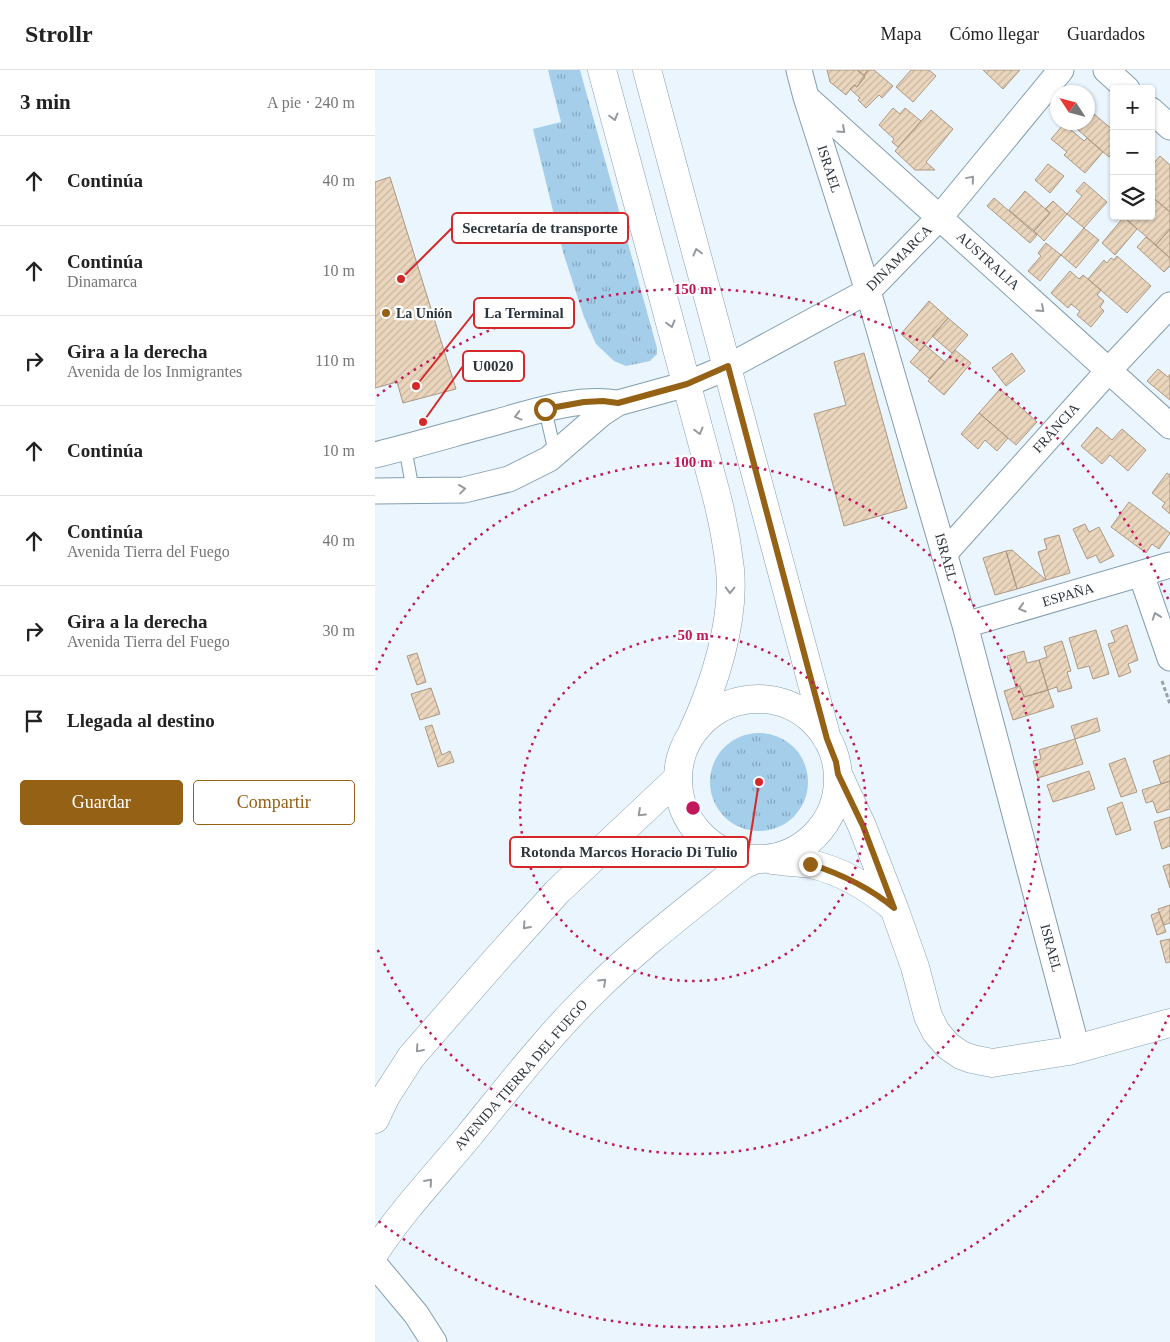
<!DOCTYPE html>
<html lang="es">
<head>
<meta charset="utf-8">
<style>
	body { margin:0; font-family:Georgia,serif; background:#f2f2f2; color:#222 }
	.controls { position:absolute; right:15px; top:15px; display:grid; overflow:hidden; border-radius:5px; box-shadow:0 1px 4px #0004 }
	.controls button { width:45px; height:45px; display:grid; place-items:center; padding:0; border:0; border-bottom:1px solid #e0e0e0; background:#fff; color:#222; font:25px sans-serif }
	.compass { position:absolute; left:675px; top:15px; width:45px; height:45px; border-radius:50%; background:#fff; box-shadow:0 1px 4px #0004; rotate:306deg }
	.stop { position:absolute; width:15px; height:15px; margin:-11px; border:4px solid #956115; border-radius:50%; background:#fff }
	.stop.end { background:#956115; border-color:#fff; box-shadow:0 1px 5px #0008 }
	.list { margin:0; padding:0; list-style:none }
	h2 { display:flex; justify-content:space-between; align-items:center; height:65px; margin:0; padding:0 20px; font-size:21px }
	h2 small { font-size:16px; font-weight:400; color:#767676 }
	.list li { display:grid; grid-template-columns:32px 1fr auto; gap:15px; align-items:center; box-sizing:border-box; height:90px; padding:0 20px; border-top:1px solid #e0e0e0 }
	.list b { display:block; font-size:19px; white-space:nowrap }
	.list p { margin:0; font-size:16px; white-space:nowrap; color:#767676 }
	.list em { font-size:16px; font-style:normal; color:#767676 }
	.actions { display:flex; gap:10px; padding:15px 20px }
	.actions a { flex:1; padding:11px 0; border:1px solid #956115; border-radius:5px; text-align:center; font-size:18px; color:#956115 }
	.actions .main { background:#956115; color:#fff }
	.icon { flex:none; width:28px; height:28px; fill:none; stroke:currentColor; stroke-width:2; stroke-linecap:round; stroke-linejoin:round }
	.map { position:relative; flex:none; width:795px; height:1272px; overflow:hidden }
	header { display:flex; align-items:center; gap:30px; box-sizing:border-box; height:70px; padding:0 25px; background:#fff; border-bottom:1px solid #e0e0e0 }
	header strong { font-size:24px }
	nav { display:flex; gap:28px; margin-inline-start:auto; font-size:18px }
	main { display:flex }
	aside { flex:1; background:#fff }
	.map>svg:first-child { display:block }
</style>
</head>
<body>
<header>
<strong>Strollr</strong>
<nav><a>Mapa</a><a>Cómo llegar</a><a>Guardados</a></nav>
</header>
<main>
<aside>
<h2>3 min<small>A pie · 240 m</small></h2>
<ul class="list">
<li><svg class="icon" aria-label="ahead" viewBox="0 0 24 24"><path d="M12 20V5M6 11l6-6 6 6"/></svg><div><b>Continúa</b></div><em>40 m</em></li>
<li><svg class="icon" aria-label="ahead" viewBox="0 0 24 24"><path d="M12 20V5M6 11l6-6 6 6"/></svg><div><b>Continúa</b><p>Dinamarca</p></div><em>10 m</em></li>
<li><svg class="icon" aria-label="right" viewBox="0 0 24 24"><path d="M7 20v-9h11M14 6l5 5-5 5"/></svg><div><b>Gira a la derecha</b><p>Avenida de los Inmigrantes</p></div><em>110 m</em></li>
<li><svg class="icon" aria-label="ahead" viewBox="0 0 24 24"><path d="M12 20V5M6 11l6-6 6 6"/></svg><div><b>Continúa</b></div><em>10 m</em></li>
<li><svg class="icon" aria-label="ahead" viewBox="0 0 24 24"><path d="M12 20V5M6 11l6-6 6 6"/></svg><div><b>Continúa</b><p>Avenida Tierra del Fuego</p></div><em>40 m</em></li>
<li><svg class="icon" aria-label="right" viewBox="0 0 24 24"><path d="M7 20v-9h11M14 6l5 5-5 5"/></svg><div><b>Gira a la derecha</b><p>Avenida Tierra del Fuego</p></div><em>30 m</em></li>
<li><svg class="icon" aria-label="arrive" viewBox="0 0 24 24"><path d="M6 21V4h12l-3 4 3 4H6"/></svg><div><b>Llegada al destino</b></div></li>
</ul>
<div class="actions"><a class="main">Guardar</a><a>Compartir</a></div>
</aside>
<div class="map">
<svg width="795" height="1272" viewBox="0 0 795 1272">
	<defs>
		<pattern id="grass-tufts" width="24" height="20" patternUnits="userSpaceOnUse" patternTransform="scale(1.25)"><rect width="24" height="20" fill="#a4ceea"/><path d="M3 7l-1-3M5 7V3M7 7l1-3M15 17l-1-3M17 17v-4M19 17l1-3" fill="none" stroke="#86a8bf"/></pattern>
		<pattern id="building-hatch" width="6" height="6" patternUnits="userSpaceOnUse" patternTransform="scale(1.25)"><rect width="6" height="6" fill="#ead5bd"/><path d="M-1 1l2-2M0 6l6-6M5 7l2-2" fill="none" stroke="#c9b7a3"/></pattern>
	</defs>
	<rect width="100%" height="100%" fill="#eaf5fd"/>
	<!-- grass -->
	<path fill="url(#grass-tufts)" d="M 173,0 L 205,0 L 282,278 L 282,284 L 275,291 L 251,296 L 239,291 L 221,274 L 209,247 L 188,182 L 158,59 L 186,52 Z
		M335 712a49 49 0 1 1 98 0a49 49 0 1 1-98 0Z"/>
	<!-- building -->
	<path fill="url(#building-hatch)" stroke="#ac9882" d="M 452,0 L 482,0 L 490,7 L 482,17 L 479,15 L 471,25 L 455,12 Z
		M 482,0 L 493,0 L 489,5 Z
		M 493,0 L 499,0 L 518,16 L 507,28 L 504,25 L 491,38 L 483,30 L 485,28 L 475,19 L 479,15 L 482,17 Z
		M 536,0 L 554,0 L 561,6 L 538,32 L 521,17 Z
		M 608,0 L 645,0 L 628,19 Z
		M 518,38 L 525,44 L 530,38 L 546,51 L 523,77 L 517,72 L 519,69 L 504,55 Z
		M 712,38 L 739,61 L 739,81 L 734,87 L 694,52 L 712,52 Z
		M 556,40 L 578,59 L 551,92 L 560,100 L 540,100 L 520,81 Z
		M 689,54 L 709,71 L 712,68 L 728,82 L 710,103 L 689,85 L 692,82 L 676,69 Z
		M 785,86 L 795,95 L 795,142 L 776,126 L 776,97 Z
		M 673,94 L 689,106 L 675,123 L 660,110 Z
		M 15,107 L 81,319 L 28,333 L 22,312 L 0,318 L 0,112 Z
		M 709,112 L 732,132 L 709,158 L 692,144 L 707,126 L 701,121 Z
		M 650,121 L 675,143 L 659,161 L 634,140 Z
		M 776,126 L 795,142 L 795,159 L 781,175 L 752,150 L 755,146 L 776,146 Z
		M 619,128 L 662,165 L 655,173 L 612,136 Z
		M 678,131 L 692,144 L 669,171 L 659,161 L 675,143 L 670,139 Z
		M 749,147 L 762,159 L 740,185 L 727,173 Z
		M 709,158 L 724,170 L 701,198 L 686,185 Z
		M 795,159 L 795,188 L 781,175 Z
		M 771,167 L 795,188 L 795,196 L 789,202 L 762,177 Z
		M 671,173 L 686,185 L 665,211 L 653,201 L 666,186 L 663,183 Z
		M 742,186 L 776,216 L 752,243 L 713,209 L 729,190 L 732,193 L 736,188 L 739,190 Z
		M 695,201 L 704,209 L 708,205 L 726,220 L 722,225 L 729,231 L 725,237 L 729,241 L 716,257 L 702,245 L 705,241 L 696,234 L 693,238 L 676,223 Z
		M 554,231 L 573,248 L 545,281 L 526,264 Z
		M 573,248 L 593,265 L 577,283 L 557,266 Z
		M 550,275 L 570,292 L 555,309 L 535,292 Z
		M 580,280 L 596,293 L 569,325 L 553,311 Z
		M 489,283 L 532,438 L 469,456 L 439,344 L 471,335 L 459,292 Z
		M 637,283 L 650,301 L 631,316 L 617,298 Z
		M 783,299 L 793,307 L 795,304 L 795,330 L 772,311 Z
		M 625,319 L 662,352 L 641,375 L 604,343 Z
		M 604,343 L 633,368 L 622,381 L 610,370 L 603,379 L 586,364 Z
		M 722,357 L 737,370 L 747,359 L 771,380 L 753,401 L 735,385 L 727,394 L 706,376 Z
		M 792,403 L 795,405 L 795,444 L 787,437 L 790,433 L 777,423 Z
		M 754,432 L 795,463 L 784,479 L 777,474 L 771,483 L 736,457 Z
		M 710,454 L 714,462 L 724,457 L 739,486 L 725,493 L 721,485 L 712,489 L 698,459 Z
		M 684,465 L 695,503 L 671,510 L 663,482 L 672,479 L 669,469 Z
		M 637,480 L 671,510 L 642,519 L 631,481 Z
		M 631,481 L 642,519 L 620,525 L 608,488 Z
		M 752,555 L 763,590 L 753,594 L 756,602 L 744,607 L 733,574 L 740,572 L 736,561 Z
		M 721,560 L 734,604 L 718,609 L 714,596 L 703,599 L 694,568 Z
		M 687,571 L 696,601 L 692,602 L 697,618 L 683,622 L 682,617 L 673,620 L 664,590 L 672,587 L 669,577 Z
		M 649,581 L 652,593 L 664,590 L 673,620 L 649,627 L 645,616 L 641,617 L 632,586 Z
		M 42,583 L 51,612 L 42,615 L 32,586 Z
		M 645,616 L 649,627 L 673,620 L 679,637 L 638,650 L 629,621 Z
		M 56,618 L 65,644 L 45,650 L 36,624 Z
		M 722,648 L 725,661 L 700,669 L 696,656 Z
		M 57,655 L 67,685 L 75,681 L 79,692 L 63,697 L 50,657 Z
		M 700,669 L 708,694 L 663,708 L 658,691 L 666,689 L 664,680 Z
		M 795,685 L 795,711 L 786,714 L 778,691 Z
		M 750,688 L 762,722 L 746,727 L 734,694 Z
		M 714,701 L 720,719 L 678,732 L 672,715 Z
		M 795,711 L 795,739 L 782,743 L 778,731 L 771,733 L 767,720 Z
		M 747,732 L 756,760 L 741,765 L 732,738 Z
		M 795,747 L 795,776 L 787,779 L 779,752 Z
		M 795,794 L 795,818 L 788,796 Z
		M 795,835 L 795,853 L 789,855 L 783,839 Z
		M 784,842 L 791,862 L 782,865 L 776,845 Z
		M 795,869 L 795,892 L 791,893 L 785,871 Z"/>
	<g fill="none" stroke-linecap="round" stroke-linejoin="round">
		<!-- lane casing -->
		<g stroke="#839eb0" stroke-width="14">
			<path id="lane" d="M 170,339 L 180,383
				M 30,377 L 38,421"/>
		</g>
		<!-- street casing -->
		<g stroke="#839eb0" stroke-width="27">
			<path id="street" d="M 424,0 L 431,27 L 493,221 L 590,555 L 702,979
				M 731,0 L 752,19
				M 431,27 L 795,356
				M 776,40 L 795,57
				M 0,385 C 41,375 81,363 122,352 C 161,341 202,327 243,333
				M 0,421 L 89,420 L 134,409 L 174,389 L 226,344 L 243,333 L 312,314 L 353,297 L 493,221 L 565,147 L 686,0
				M 569,484 L 734,300 L 795,235
				M 766,504 L 795,588
				M 590,555 L 795,495
				M 0,1195 L 41,1244 L 59,1272"/>
		</g>
		<!-- secondary casing -->
		<g stroke="#839eb0" stroke-width="29">
			<path id="secondary" d="M 227,0 L 340,420 C 347,446 352,472 355,499 C 360,551 339,616 317,663
				M 272,0 L 452,669
				M303 709a80 80 0 1 1 160 0a80 80 0 1 1-160 0Z
				M 463,704 L 487,756 L 519,838 L 540,897 L 553,946 L 561,962 L 573,976 L 586,985 L 597,989 L 617,993 L 694,981 L 795,953
				M 397,790 C 409,792 423,792 436,794 C 466,801 495,818 519,838
				M 0,1049 L 11,1026 L 36,987 L 119,892 L 182,822 L 302,709
				M 0,1182 C 27,1141 61,1105 92,1068 C 133,1018 172,967 218,922 C 264,876 317,836 368,795 L 381,789"/>
		</g>
		<!-- path -->
		<path stroke="#96a1a9" stroke-width="3" stroke-dasharray="4 2.5" stroke-linecap="butt" d="M 787,611 L 795,634"/>
		<!-- lane -->
		<use href="#lane" stroke="#fff" stroke-width="12"/>
		<!-- street -->
		<use href="#street" stroke="#fff" stroke-width="25"/>
		<!-- secondary -->
		<use href="#secondary" stroke="#fff" stroke-width="28"/>
	</g>
	<!-- one-way arrows -->
	<defs><path id="oneway-chevron" d="M-2-3.5L2.5 0L-2 3.5" fill="none" stroke-width="1.6" stroke-linecap="round" stroke-linejoin="round" transform="scale(1.25)"/></defs>
	<g stroke="#959a9e">
		<use href="#oneway-chevron" transform="translate(239 47) rotate(75)"/>
		<use href="#oneway-chevron" transform="translate(467 60) rotate(42)"/>
		<use href="#oneway-chevron" transform="translate(596 109) rotate(-50)"/>
		<use href="#oneway-chevron" transform="translate(322 182) rotate(-105)"/>
		<use href="#oneway-chevron" transform="translate(666 239) rotate(42)"/>
		<use href="#oneway-chevron" transform="translate(296 254) rotate(75)"/>
		<use href="#oneway-chevron" transform="translate(143 346) rotate(165)"/>
		<use href="#oneway-chevron" transform="translate(324 361) rotate(75)"/>
		<use href="#oneway-chevron" transform="translate(87 419) rotate(-7)"/>
		<use href="#oneway-chevron" transform="translate(355 520) rotate(91)"/>
		<use href="#oneway-chevron" transform="translate(647 538) rotate(164)"/>
		<use href="#oneway-chevron" transform="translate(781 546) rotate(-109)"/>
		<use href="#oneway-chevron" transform="translate(266 743) rotate(137)"/>
		<use href="#oneway-chevron" transform="translate(151 856) rotate(132)"/>
		<use href="#oneway-chevron" transform="translate(228 912) rotate(-43)"/>
		<use href="#oneway-chevron" transform="translate(44 979) rotate(131)"/>
		<use href="#oneway-chevron" transform="translate(54 1112) rotate(-49)"/>
	</g>
	<g fill="none" stroke-linecap="round" stroke-linejoin="round">
		<!-- route -->
		<path stroke="#956115" stroke-width="6" d="M 170,339 L 209,332 L 228,331 L 243,333 L 312,314 L 353,296 L 437,613 L 452,669 L 461,692 L 463,704 L 488,756 L 519,838 C 494,817 466,804 435,794"/>
	</g>
	<!-- distance rings -->
	<g fill="none" stroke="#c2185b" stroke-width="2.5" stroke-dasharray="2.5 5">
		<circle cx="318" cy="738" r="173"/>
		<path d="M1 600A346 346 0 1 1 1 876"/>
		<path d="M794 945A519 519 0 0 1 2 1150M2 326A519 519 0 0 1 794 531"/>
	</g>
	<!-- markers -->
	<circle fill="#956115" stroke="#fff" stroke-width="2" cx="11" cy="243" r="5"/>
	<g text-anchor="middle" dominant-baseline="central" stroke-width="4.5" stroke-linejoin="round" paint-order="stroke">
		<!-- street labels -->
		<g font-size="14" fill="#2b353d" stroke="#fff">
			<text transform="translate(454 99) rotate(72)">ISRAEL</text>
			<text transform="translate(524 188) rotate(-45)">DINAMARCA</text>
			<text transform="translate(613 191) rotate(42)">AUSTRALIA</text>
			<text transform="translate(681 358) rotate(-48)">FRANCIA</text>
			<text transform="translate(571 487) rotate(74)">ISRAEL</text>
			<text transform="translate(693 525) rotate(-16)">ESPAÑA</text>
			<text transform="translate(676 878) rotate(75)">ISRAEL</text>
			<text transform="translate(146 1005) rotate(-49)">AVENIDA TIERRA DEL FUEGO</text>
		</g>
		<!-- poi labels -->
		<g font-size="14" font-weight="bold" fill="#2b353d" stroke="#fff" text-anchor="start">
			<text x="21" y="243">La Unión</text>
		</g>
	</g>
	<circle cx="318" cy="738" r="8" fill="#c2185b" stroke="#fff" stroke-width="2.5"/>
	<g font-size="15" text-anchor="middle" font-weight="bold" fill="#c2185b" stroke="#fff" stroke-width="4.5" stroke-linejoin="round" paint-order="stroke">
		<text x="318" y="224">150 m</text>
		<text x="318" y="397">100 m</text>
		<text x="318" y="570">50 m</text>
	</g>
	<!-- callouts -->
	<path fill="none" stroke="#d62828" stroke-width="2" d="M26 209L77 158M41 316L99 243M48 352L88 296M384 712L373 782"/>
	<g fill="#d62828" stroke="#fff" stroke-width="2">
		<circle cx="26" cy="209" r="5"/>
		<circle cx="41" cy="316" r="5"/>
		<circle cx="48" cy="352" r="5"/>
		<circle cx="384" cy="712" r="5"/>
	</g>
	<g fill="#fff" stroke="#d62828" stroke-width="2">
		<rect x="77" y="143" width="176" height="30" rx="5"/>
		<rect x="99" y="228" width="100" height="30" rx="5"/>
		<rect x="88" y="281" width="61" height="30" rx="5"/>
		<rect x="135" y="767" width="238" height="30" rx="5"/>
	</g>
	<g font-size="15" text-anchor="middle" font-weight="bold" fill="#2b353d">
		<text x="165" y="163">Secretaría de transporte</text>
		<text x="149" y="248">La Terminal</text>
		<text x="118" y="301">U0020</text>
		<text x="254" y="787">Rotonda Marcos Horacio Di Tulio</text>
	</g>
</svg>
<div class="controls">
<button>+</button>
<button>−</button>
<button><svg class="icon" aria-label="layers" viewBox="0 0 24 24"><path d="M12 4l9 5-9 5-9-5zM3 14l9 5 9-5"/></svg></button>
</div>
<svg class="compass" viewBox="-18 -18 36 36"><path d="M0-13l5 13h-10z" fill="#e53935"/><path d="M0 13l5-13h-10z" fill="#767676"/></svg>
<div class="stop" style="left:170px;top:339px"></div>
<div class="stop end" style="left:435px;top:794px"></div>
</div>
</main>
</body>
</html>
